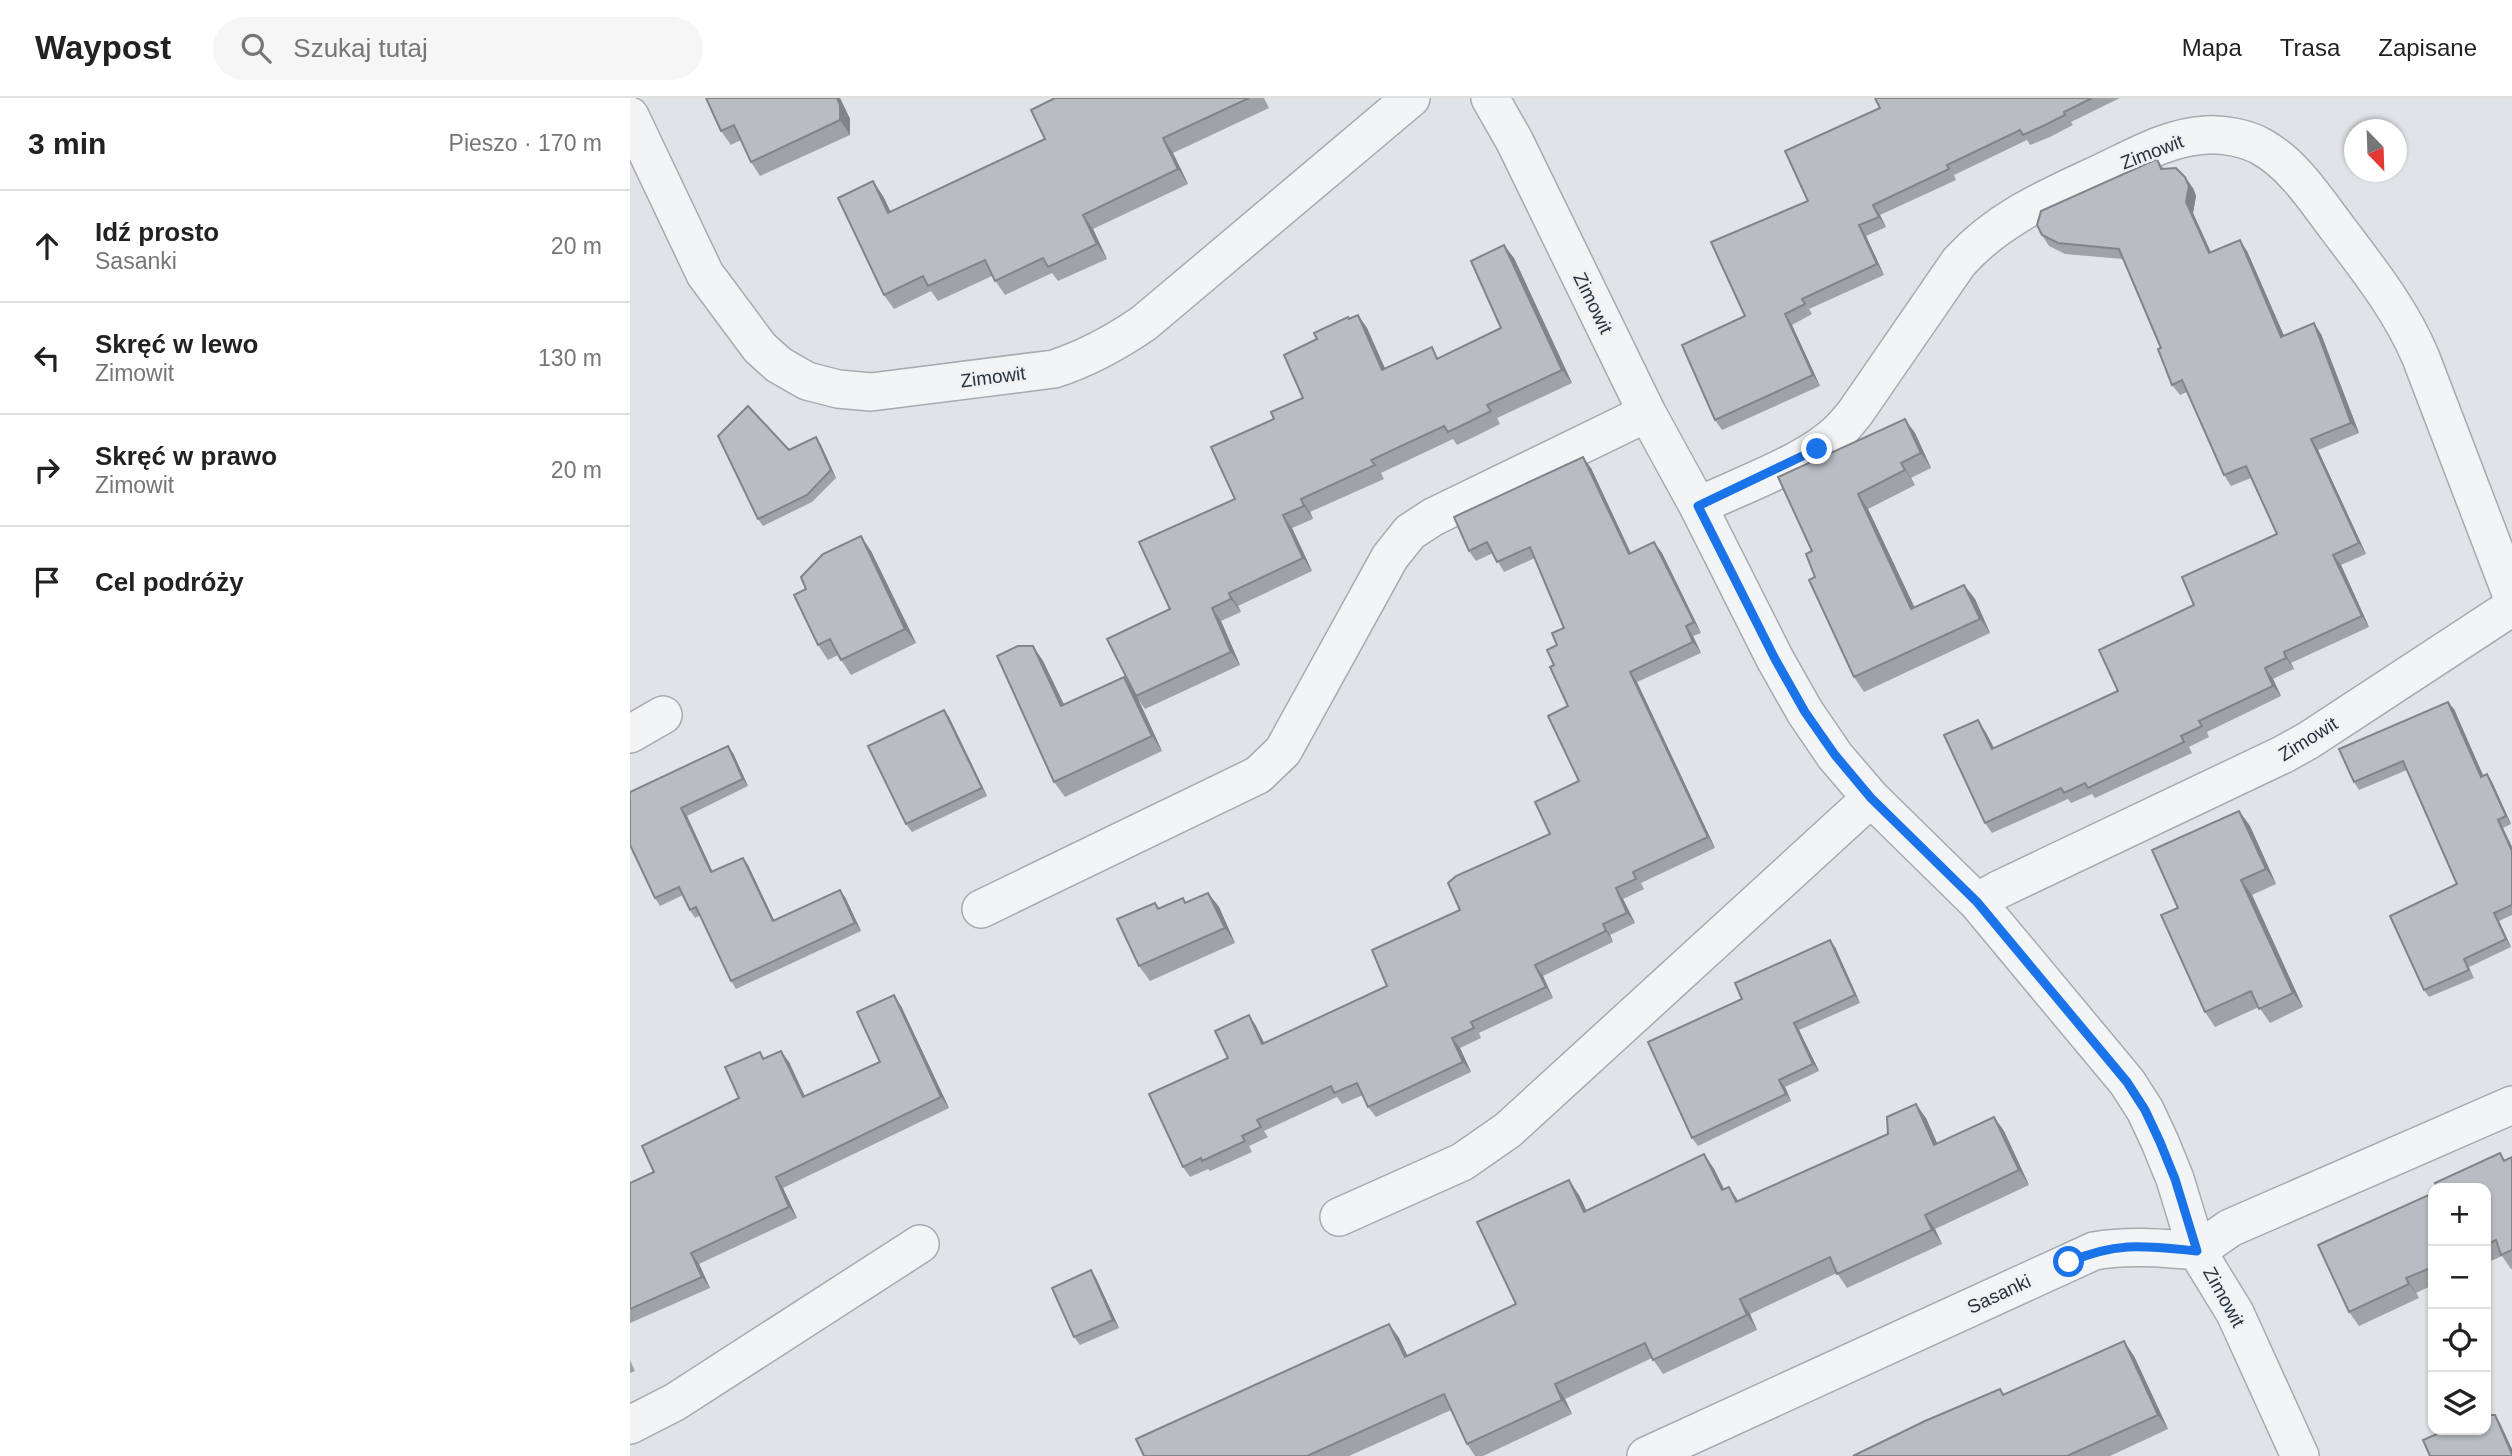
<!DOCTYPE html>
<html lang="pl">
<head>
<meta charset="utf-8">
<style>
	body { margin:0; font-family:Helvetica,sans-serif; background:#f6f6f6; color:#222 }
	.controls { position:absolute; right:21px; bottom:21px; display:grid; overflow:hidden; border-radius:14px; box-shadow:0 2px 5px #0004 }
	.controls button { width:63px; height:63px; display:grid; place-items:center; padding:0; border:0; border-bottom:2px solid #e0e0e0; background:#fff; color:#222; font:35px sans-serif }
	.compass { position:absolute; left:1714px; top:21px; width:63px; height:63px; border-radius:50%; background:#fff; box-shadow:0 2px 5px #0004; rotate:157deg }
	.stop { position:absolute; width:21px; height:21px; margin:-16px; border:5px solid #1a73e8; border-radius:50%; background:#fff }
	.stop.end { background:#1a73e8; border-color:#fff; box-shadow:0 2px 7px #0008 }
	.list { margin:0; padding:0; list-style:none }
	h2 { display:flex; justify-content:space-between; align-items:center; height:91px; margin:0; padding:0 28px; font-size:30px }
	h2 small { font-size:23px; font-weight:400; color:#767676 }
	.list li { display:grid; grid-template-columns:46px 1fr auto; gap:21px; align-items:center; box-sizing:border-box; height:112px; padding:0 28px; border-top:2px solid #e0e0e0 }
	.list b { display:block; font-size:26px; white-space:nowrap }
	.list p { margin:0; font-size:23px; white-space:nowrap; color:#767676 }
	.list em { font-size:23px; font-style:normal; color:#767676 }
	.icon { flex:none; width:38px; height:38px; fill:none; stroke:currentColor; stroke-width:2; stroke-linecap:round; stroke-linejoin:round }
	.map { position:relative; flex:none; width:1882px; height:1358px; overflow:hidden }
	header { display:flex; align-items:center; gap:42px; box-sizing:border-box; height:98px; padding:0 35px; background:#fff; border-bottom:2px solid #e0e0e0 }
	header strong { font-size:33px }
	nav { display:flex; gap:38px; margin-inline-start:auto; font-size:24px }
	.search { width:490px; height:63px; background:#f6f6f6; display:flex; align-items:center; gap:18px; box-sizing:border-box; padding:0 24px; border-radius:38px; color:#767676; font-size:26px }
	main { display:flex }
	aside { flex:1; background:#fff }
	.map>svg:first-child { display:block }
</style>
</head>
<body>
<header>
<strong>Waypost</strong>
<div class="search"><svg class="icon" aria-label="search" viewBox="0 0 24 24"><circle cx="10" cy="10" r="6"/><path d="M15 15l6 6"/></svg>Szukaj tutaj</div>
<nav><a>Mapa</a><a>Trasa</a><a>Zapisane</a></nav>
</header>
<main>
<aside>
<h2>3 min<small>Pieszo · 170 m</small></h2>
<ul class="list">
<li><svg class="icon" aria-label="ahead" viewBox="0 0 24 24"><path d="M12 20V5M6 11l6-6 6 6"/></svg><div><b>Idź prosto</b><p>Sasanki</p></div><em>20 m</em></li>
<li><svg class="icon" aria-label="left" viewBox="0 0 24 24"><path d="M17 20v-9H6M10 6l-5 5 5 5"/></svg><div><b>Skręć w lewo</b><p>Zimowit</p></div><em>130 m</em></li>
<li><svg class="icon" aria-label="right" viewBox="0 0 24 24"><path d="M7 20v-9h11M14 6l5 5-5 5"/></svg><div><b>Skręć w prawo</b><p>Zimowit</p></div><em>20 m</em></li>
<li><svg class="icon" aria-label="arrive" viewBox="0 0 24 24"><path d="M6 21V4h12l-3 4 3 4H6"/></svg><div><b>Cel podróży</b></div></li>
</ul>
</aside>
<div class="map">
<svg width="1882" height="1358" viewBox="0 0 1882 1358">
	<rect width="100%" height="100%" fill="#e0e3e7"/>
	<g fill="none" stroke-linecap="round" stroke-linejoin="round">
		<!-- street casing -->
		<g stroke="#a6abb0" stroke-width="40">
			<path id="street" d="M 860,0 L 884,42 L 1017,315 L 1068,408 L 1145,561 L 1175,614 L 1205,658 L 1241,700 L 1347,804 L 1497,984 L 1515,1012 L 1530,1044 L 1545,1081 L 1567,1153 L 1605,1215 L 1670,1358
				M 0,18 L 75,176 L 130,250 L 149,267 L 177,283 L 208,291 L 241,294 L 424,271 C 458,260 485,245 514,225 L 781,0
				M 1068,408 C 1108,389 1175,365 1207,335 C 1214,329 1219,322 1225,315 L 1329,164 C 1366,123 1412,102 1462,79 C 1498,63 1535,39 1576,37 C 1593,36 1617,40 1632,49 C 1664,67 1686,102 1708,131 C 1739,172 1771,212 1791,260 L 1882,498
				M 0,636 L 33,617
				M 1347,804 L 1368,792 L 1654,656 L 1679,642 L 1882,509
				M 351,811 L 628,677 L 653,653 L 760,459 L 780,434 L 803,419 L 1017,315
				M 709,1119 L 832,1064 L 878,1032 L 1241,700
				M 0,1327 L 45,1304 L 290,1146
				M 1016,1358 L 1464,1153 C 1499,1147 1532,1150 1567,1153 L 1600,1130 L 1882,1007"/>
		</g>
		<!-- street -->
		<use href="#street" stroke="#f2f4f6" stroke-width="37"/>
	</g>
	<!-- wall -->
	<path fill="#9ea3a8" d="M 76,0 L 210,0 L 220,21 L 220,37 L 130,78 L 121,64 L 111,42 L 101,47 L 91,33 Z
		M 425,0 L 634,0 L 639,10 L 543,55 L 558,86 L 463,131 L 477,161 L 428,183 L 422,175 L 375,197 L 362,178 L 308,203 L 301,193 L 264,211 L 254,197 L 253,98 L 261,114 L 415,41 Z
		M 1245,0 L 1490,0 L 1441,24 L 1443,27 L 1420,39 L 1400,47 L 1397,42 L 1324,77 L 1326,82 L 1250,117 L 1256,129 L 1236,138 L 1254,177 L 1179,211 L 1182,216 L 1162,227 L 1190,288 L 1092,332 L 1085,322 L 1115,218 L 1178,103 L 1250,10 Z
		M 1527,61 L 1534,71 L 1563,90 L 1566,98 L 1563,115 L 1581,154 L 1617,153 L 1654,238 L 1691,236 L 1729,335 L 1688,352 L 1736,456 L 1711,467 L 1739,529 L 1661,565 L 1664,571 L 1643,581 L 1651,598 L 1577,634 L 1579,639 L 1559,649 L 1562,655 L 1465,700 L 1462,696 L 1441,705 L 1438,701 L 1362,735 L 1355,725 L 1355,633 L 1364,650 L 1488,593 L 1564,507 L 1647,436 L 1621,380 L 1601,388 L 1594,377 L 1557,294 L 1550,297 L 1542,287 L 1531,250 L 1493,161 L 1435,156 L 1419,148 L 1412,137 Z
		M 884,160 L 942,285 L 867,320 L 870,326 L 848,337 L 827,347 L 823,341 L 751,375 L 754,381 L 680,414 L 683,421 L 662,430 L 682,473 L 608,508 L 611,514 L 591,523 L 610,567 L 515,611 L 508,601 L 532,653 L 435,699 L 424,684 L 403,548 L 413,563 L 434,607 L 494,579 L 501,589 L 540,511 L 605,401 L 644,321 L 673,300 L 687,241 L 719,221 L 728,217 L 737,230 L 755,270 L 810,260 L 871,230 Z
		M 1285,335 L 1301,370 L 1281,380 L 1285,387 L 1238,411 L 1284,509 L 1334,487 L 1345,501 L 1360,535 L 1234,594 L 1224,579 L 1185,479 L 1182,453 L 1148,379 Z
		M 186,339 L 191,347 L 206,380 L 182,404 L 133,428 L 128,421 L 159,352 Z
		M 961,370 L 1001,455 L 1024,444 L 1032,455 L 1071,535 L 1063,538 L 1071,555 L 1007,584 L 1085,750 L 1011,785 L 1014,791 L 993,801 L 1005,825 L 980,837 L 983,844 L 913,878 L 923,900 L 849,935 L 851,940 L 830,950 L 841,974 L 746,1019 L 738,1009 L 733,997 L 712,1006 L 707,999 L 634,1033 L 638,1039 L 619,1048 L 622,1054 L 580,1073 L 578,1071 L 560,1079 L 553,1069 L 598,960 L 619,917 L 626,928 L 634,945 L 757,888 L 830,812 L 920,736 L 949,683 L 938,608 L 924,567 L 927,547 L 934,530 L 905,460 L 874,474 L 863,455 L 846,463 L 839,453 Z
		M 241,453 L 286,545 L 221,577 L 208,557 L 198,562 L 188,547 L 176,491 Z
		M 1824,611 L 1853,678 L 1857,676 L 1862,684 L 1881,726 L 1873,730 L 1882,749 L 1882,817 L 1869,823 L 1881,849 L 1839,869 L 1844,880 L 1799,899 L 1794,892 L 1827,786 L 1777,672 L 1729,692 L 1724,684 Z
		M 314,612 L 319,619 L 357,698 L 282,734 L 276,726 Z
		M 103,655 L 118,688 L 57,718 L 82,773 L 113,760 L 118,767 L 144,822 L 215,799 L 231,833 L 106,891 L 101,883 L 70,817 L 65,820 L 60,812 L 53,797 L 30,808 L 25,800 L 0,747 Z
		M 1609,713 L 1620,728 L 1646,786 L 1622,797 L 1673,909 L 1640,925 L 1629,909 L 1585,929 L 1575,914 L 1548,810 Z
		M 578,795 L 589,809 L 605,845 L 520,883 L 509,868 L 525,805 L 529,810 L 553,800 L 556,804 Z
		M 1205,849 L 1230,905 L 1169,932 L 1189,973 L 1155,989 L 1161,1003 L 1068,1048 L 1062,1040 L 1112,901 Z
		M 271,908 L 319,1010 L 153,1090 L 167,1120 L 69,1166 L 80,1190 L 0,1225 L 0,1085 L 24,1074 L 109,1000 L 135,960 L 159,964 L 175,998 L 250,964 Z
		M 1364,1019 L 1374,1033 L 1399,1087 L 1305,1131 L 1312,1146 L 1217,1190 L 1207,1175 L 1120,1216 L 1127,1232 L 1033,1276 L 1022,1260 L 935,1301 L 942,1316 L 853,1358 L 845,1358 L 837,1346 L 821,1312 L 719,1358 L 514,1358 L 759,1226 L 769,1240 L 777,1258 L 886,1206 L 949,1097 L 956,1112 L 1074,1056 L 1084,1071 L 1094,1091 L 1099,1089 L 1108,1103 L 1296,1020 L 1307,1045 Z
		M 1882,1059 L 1882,1171 L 1881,1171 L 1872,1158 L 1856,1165 L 1856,1090 L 1875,1062 Z
		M 1803,1095 L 1803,1187 L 1786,1195 L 1789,1200 L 1729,1228 L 1719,1214 Z
		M 466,1180 L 489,1230 L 450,1247 L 444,1239 Z
		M 1504,1258 L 1538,1331 L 1480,1358 L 1223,1358 L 1370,1291 L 1374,1297 Z
		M 0,1262 L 5,1273 L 0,1275 Z"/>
	<!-- shaded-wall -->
	<path fill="#818488" d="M 207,0 L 210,0 L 220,21 L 220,37 L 210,22 Z
		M 533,40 L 543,55 L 558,86 L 548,71 Z
		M 1555,79 L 1563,90 L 1566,98 L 1563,115 L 1586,166 L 1579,155 L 1556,104 Z
		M 243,83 L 253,98 L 268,130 L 258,115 Z
		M 1243,107 L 1250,117 L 1256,129 L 1249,119 Z
		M 453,117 L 463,131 L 477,161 L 467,146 Z
		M 1229,127 L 1236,138 L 1254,177 L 1247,166 Z
		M 1610,142 L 1617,153 L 1659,249 L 1651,239 Z
		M 874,147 L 884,160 L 942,285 L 932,272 Z
		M 1155,216 L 1162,227 L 1190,288 L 1183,277 Z
		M 728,217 L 737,230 L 761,285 L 752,272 Z
		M 1684,225 L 1691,236 L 1729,335 L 1721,325 Z
		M 1275,321 L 1285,335 L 1301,370 L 1291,355 Z
		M 186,339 L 191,347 L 206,380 L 201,372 Z
		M 1681,341 L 1688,352 L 1736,456 L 1729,445 Z
		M 953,359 L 961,370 L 1006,467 L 999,456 Z
		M 1271,365 L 1281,380 L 1285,387 L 1275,372 Z
		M 1228,396 L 1238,411 L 1292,525 L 1281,511 Z
		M 671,401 L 680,414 L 683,421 L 674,408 Z
		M 653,417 L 662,430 L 682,473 L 673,460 Z
		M 231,438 L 241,453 L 286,545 L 275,531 Z
		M 1024,444 L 1032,455 L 1071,535 L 1064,524 Z
		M 1703,457 L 1711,467 L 1739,529 L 1732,518 Z
		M 1334,487 L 1345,501 L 1360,535 L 1350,521 Z
		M 599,495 L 608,508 L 611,514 L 601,501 Z
		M 582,510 L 591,523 L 610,567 L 601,554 Z
		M 1056,528 L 1063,538 L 1071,555 L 1063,544 Z
		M 403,548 L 413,563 L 442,623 L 431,608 Z
		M 1654,554 L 1661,565 L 1664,571 L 1656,560 Z
		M 1635,570 L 1643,581 L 1651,598 L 1643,588 Z
		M 1000,574 L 1007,584 L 1085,750 L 1078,739 Z
		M 494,579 L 505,594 L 532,653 L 522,638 Z
		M 1818,604 L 1824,611 L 1857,686 L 1851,679 Z
		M 314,612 L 319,619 L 357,698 L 352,690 Z
		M 1348,622 L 1355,633 L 1370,661 L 1362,651 Z
		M 98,648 L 103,655 L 118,688 L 113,681 Z
		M 1857,676 L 1862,684 L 1881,726 L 1876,718 Z
		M 51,710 L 57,718 L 86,781 L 81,774 Z
		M 1609,713 L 1620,728 L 1646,786 L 1636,771 Z
		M 1868,722 L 1873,730 L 1882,749 L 1882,753 Z
		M 113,760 L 118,767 L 148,831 L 143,823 Z
		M 1611,782 L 1622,797 L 1673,909 L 1663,895 Z
		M 986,790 L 993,801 L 1005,825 L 997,815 Z
		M 210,792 L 215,799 L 231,833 L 225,825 Z
		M 578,795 L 589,809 L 605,845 L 595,830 Z
		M 1864,815 L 1869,823 L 1881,849 L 1876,841 Z
		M 973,826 L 980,837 L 983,844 L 976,833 Z
		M 1200,842 L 1205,849 L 1230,905 L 1225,897 Z
		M 905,867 L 913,878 L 923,900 L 916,889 Z
		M 264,897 L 271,908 L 319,1010 L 311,999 Z
		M 619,917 L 626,928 L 640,957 L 632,946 Z
		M 1164,925 L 1169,932 L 1189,973 L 1183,966 Z
		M 822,940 L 830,950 L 841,974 L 833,964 Z
		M 151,953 L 159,964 L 180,1010 L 173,999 Z
		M 1149,982 L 1155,989 L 1161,1003 L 1156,996 Z
		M 1286,1006 L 1296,1020 L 1314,1061 L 1304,1047 Z
		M 1364,1019 L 1374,1033 L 1399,1087 L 1389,1072 Z
		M 1074,1056 L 1084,1071 L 1102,1107 L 1092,1092 Z
		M 146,1079 L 153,1090 L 167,1120 L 159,1109 Z
		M 939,1082 L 949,1097 L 964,1128 L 954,1114 Z
		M 1099,1089 L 1109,1104 L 1106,1104 Z
		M 1295,1117 L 1305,1131 L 1312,1146 L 1302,1132 Z
		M 61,1155 L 69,1166 L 80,1190 L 72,1179 Z
		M 461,1172 L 466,1180 L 489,1230 L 483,1222 Z
		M 1776,1180 L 1786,1195 L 1789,1200 L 1779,1186 Z
		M 1110,1201 L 1120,1216 L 1127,1232 L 1117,1217 Z
		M 759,1226 L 769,1240 L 785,1273 L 775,1259 Z
		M 1494,1243 L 1504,1258 L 1538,1331 L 1528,1317 Z
		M 925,1286 L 935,1301 L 942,1316 L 932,1302 Z
		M 1865,1317 L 1870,1325 L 1882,1351 L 1882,1356 Z"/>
	<!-- building -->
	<path fill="#b8bdc3" stroke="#818488" stroke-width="2" d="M 76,0 L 207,0 L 210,7 L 210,22 L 121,64 L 104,27 L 91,33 Z
		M 425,0 L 619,0 L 533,40 L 548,71 L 453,117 L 467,146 L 418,169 L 413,160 L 365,183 L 355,162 L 298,188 L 293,178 L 254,197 L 208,100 L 243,83 L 258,115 L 415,41 L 401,12 Z
		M 1245,0 L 1462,0 L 1434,14 L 1435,17 L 1413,28 L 1393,37 L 1390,32 L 1317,67 L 1319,71 L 1243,107 L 1249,119 L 1229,127 L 1247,166 L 1172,201 L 1175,206 L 1155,216 L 1183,277 L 1085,322 L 1052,247 L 1115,218 L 1081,144 L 1178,103 L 1155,53 L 1250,10 Z
		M 1527,61 L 1531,71 L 1546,70 L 1555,79 L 1559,88 L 1556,104 L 1579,155 L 1610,142 L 1651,239 L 1684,225 L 1721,325 L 1681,341 L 1729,445 L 1703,457 L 1732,518 L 1654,554 L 1656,560 L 1635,570 L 1643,588 L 1569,623 L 1572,628 L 1551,638 L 1554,644 L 1458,690 L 1455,685 L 1434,695 L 1431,690 L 1355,725 L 1314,637 L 1348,622 L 1362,651 L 1488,593 L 1469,552 L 1564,507 L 1552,479 L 1647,436 L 1616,368 L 1594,377 L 1552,282 L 1542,287 L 1528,251 L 1531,250 L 1489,151 L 1428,145 L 1412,137 L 1407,127 L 1411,113 Z
		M 874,147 L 932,272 L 857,307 L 861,313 L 839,324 L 818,334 L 814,328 L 741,362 L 745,367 L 671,401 L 674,408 L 653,417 L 673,460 L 599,495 L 601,501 L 582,510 L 601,554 L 506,598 L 477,541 L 540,511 L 509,444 L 605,401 L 581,349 L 644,321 L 641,314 L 673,300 L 654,257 L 687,241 L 684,235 L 718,219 L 719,221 L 728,217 L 752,272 L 802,249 L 807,261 L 871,230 L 841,163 Z
		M 118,308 L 159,352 L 186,339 L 201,372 L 177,397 L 128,421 L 88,338 Z
		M 1275,321 L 1291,355 L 1271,365 L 1275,372 L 1228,396 L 1281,511 L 1334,487 L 1350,521 L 1224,579 L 1179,482 L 1185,479 L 1176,456 L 1182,453 L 1148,379 Z
		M 953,359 L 999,456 L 1024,444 L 1064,524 L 1056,528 L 1063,544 L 1000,574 L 1078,739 L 1003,774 L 1006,781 L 986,790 L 997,815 L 973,826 L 976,833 L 905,867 L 916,889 L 841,924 L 844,930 L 822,940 L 833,964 L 738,1009 L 727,985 L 704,995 L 701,988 L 627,1022 L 631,1029 L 612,1038 L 615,1043 L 572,1063 L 571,1060 L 553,1069 L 519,996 L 598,960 L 585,933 L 619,917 L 632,946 L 757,888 L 742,852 L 830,812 L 818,785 L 826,778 L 920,736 L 905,704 L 949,683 L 918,618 L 938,608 L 920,569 L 924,567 L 917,552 L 927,547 L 922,535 L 934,530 L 900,449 L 867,464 L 857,444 L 839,453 L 824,419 Z
		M 231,438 L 275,531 L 211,562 L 200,541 L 188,547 L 164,497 L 176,491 L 171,479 L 193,456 Z
		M 388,548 L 403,548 L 431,608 L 494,579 L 522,638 L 424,684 L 367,558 Z
		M 1818,604 L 1851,679 L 1857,676 L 1876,718 L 1868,722 L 1882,753 L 1882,807 L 1864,815 L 1876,841 L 1834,861 L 1839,872 L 1794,892 L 1760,818 L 1827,786 L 1773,663 L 1724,684 L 1709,651 Z
		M 314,612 L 352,690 L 276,726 L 238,648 Z
		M 98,648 L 113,681 L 51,710 L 81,774 L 113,760 L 143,823 L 210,792 L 225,825 L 101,883 L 66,809 L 60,812 L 49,789 L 25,800 L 0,747 L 0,694 Z
		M 1609,713 L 1636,771 L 1611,782 L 1663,895 L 1629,911 L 1621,893 L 1575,914 L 1531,817 L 1548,810 L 1522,752 Z
		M 578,795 L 595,830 L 509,868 L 487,821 L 525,805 L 528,811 L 553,800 L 555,805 Z
		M 1200,842 L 1225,897 L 1164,925 L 1183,966 L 1149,982 L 1156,996 L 1062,1040 L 1018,944 L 1112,901 L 1105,885 Z
		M 264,897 L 311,999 L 146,1079 L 159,1109 L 61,1155 L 72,1179 L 0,1211 L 0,1085 L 24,1074 L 12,1048 L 109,1000 L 95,969 L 130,954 L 133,961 L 151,953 L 173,999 L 250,964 L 227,914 Z
		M 1286,1006 L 1304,1047 L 1364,1019 L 1389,1072 L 1295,1117 L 1302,1132 L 1207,1176 L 1200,1159 L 1110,1201 L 1117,1217 L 1023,1262 L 1015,1245 L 925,1286 L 932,1302 L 837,1346 L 814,1296 L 677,1358 L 514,1358 L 506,1341 L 759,1226 L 775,1259 L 886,1206 L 847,1124 L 939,1082 L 954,1114 L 1074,1056 L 1092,1092 L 1099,1089 L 1106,1104 L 1258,1036 L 1257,1019 Z
		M 1870,1055 L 1874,1063 L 1882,1059 L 1882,1152 L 1871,1157 L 1866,1142 L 1856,1147 L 1856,1090 L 1808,1090 L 1805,1085 Z
		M 1803,1095 L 1803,1169 L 1776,1180 L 1779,1186 L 1719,1214 L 1688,1147 Z
		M 461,1172 L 483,1222 L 444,1239 L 422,1190 Z
		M 1494,1243 L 1528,1317 L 1437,1358 L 1223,1358 L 1295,1323 L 1370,1291 L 1373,1297 Z
		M 1856,1317 L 1865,1317 L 1882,1356 L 1882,1358 L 1800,1358 L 1793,1342 L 1816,1332 L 1856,1332 Z"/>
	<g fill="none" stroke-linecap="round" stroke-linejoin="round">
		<!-- route -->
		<path stroke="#1a73e8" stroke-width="9" d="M 1187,351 L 1068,408 L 1145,561 L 1175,614 L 1205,657 L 1241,700 L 1347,804 L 1497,984 L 1515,1012 L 1530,1044 L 1545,1081 L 1567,1153 C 1516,1148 1488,1143 1439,1164"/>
	</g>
	<g text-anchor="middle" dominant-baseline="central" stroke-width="5" stroke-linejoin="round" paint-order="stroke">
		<!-- street labels -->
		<g font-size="19" fill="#2a333c" stroke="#eff2f5">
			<text transform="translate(1522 54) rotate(-21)">Zimowit</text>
			<text transform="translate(963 205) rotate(64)">Zimowit</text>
			<text transform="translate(363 279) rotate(-7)">Zimowit</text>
			<text transform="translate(1678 641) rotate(-32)">Zimowit</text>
			<text transform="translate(1369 1196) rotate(-25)">Sasanki</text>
			<text transform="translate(1594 1199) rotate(61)">Zimowit</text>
		</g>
	</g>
</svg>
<div class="controls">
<button>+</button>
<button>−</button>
<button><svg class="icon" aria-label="locate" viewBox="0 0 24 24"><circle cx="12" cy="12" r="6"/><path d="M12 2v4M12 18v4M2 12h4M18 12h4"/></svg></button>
<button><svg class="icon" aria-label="layers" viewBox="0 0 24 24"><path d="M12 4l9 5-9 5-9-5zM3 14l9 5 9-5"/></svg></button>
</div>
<svg class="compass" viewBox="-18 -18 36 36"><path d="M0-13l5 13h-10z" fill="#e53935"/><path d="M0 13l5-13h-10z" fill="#767676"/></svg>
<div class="stop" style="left:1439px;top:1164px"></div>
<div class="stop end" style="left:1187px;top:351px"></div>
</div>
</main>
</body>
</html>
